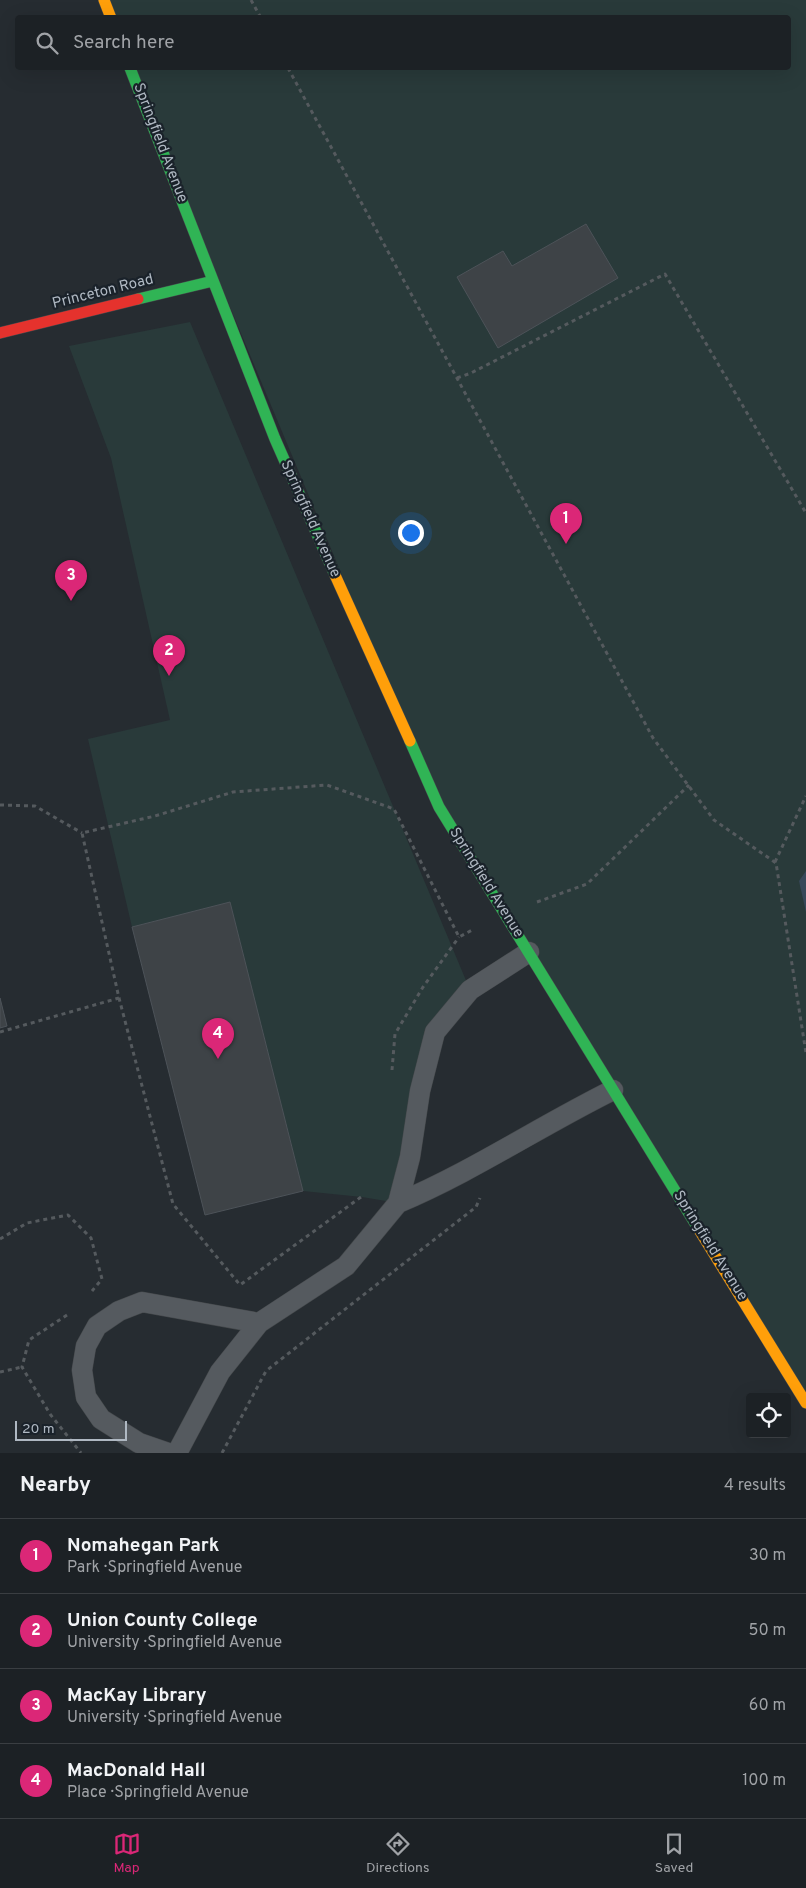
<!DOCTYPE html>
<html lang="en">
<head>
<meta charset="utf-8">
<style>
	body { margin:0; font-family:Overpass,sans-serif; background:#25292d; color:#f1f3f6 }
	.controls { position:absolute; right:15px; bottom:15px; display:grid; overflow:hidden; border-radius:5px; box-shadow:0 5px 20px #0002 }
	.controls button { width:45px; height:45px; display:grid; place-items:center; padding:0; border:0; border-bottom:1px solid #3a3e42; background:#1c2125; color:#f1f3f6; font:25px sans-serif }
	.scale { position:absolute; left:15px; bottom:12px; width:112px; box-sizing:border-box; padding-left:5px; border:2px solid #afb8c2; border-top:0; font-size:14px; line-height:18px; white-space:nowrap; color:#afb8c2; -webkit-text-stroke:4px #1a222a; paint-order:stroke }
	.you { position:absolute; left:410px; top:532px; width:18px; height:18px; margin:-12px; border:4px solid #fff; border-radius:50%; background:#1a73e8; box-shadow:0 0 0 8px #1a73e833 }
	.badge { display:grid; place-items:center; width:32px; height:32px; border-radius:50%; background:#db2777; color:#fff; font-size:16px; font-weight:700 }
	.pin { position:absolute; translate:-50% -41px; filter:drop-shadow(0 1px 2px #0008) }
	.pin::after { content:''; position:absolute; top:26px; width:18px; height:15px; background:inherit; clip-path:polygon(0 0,100% 0,50% 100%) }
	.list { margin:0; padding:0; list-style:none }
	h2 { display:flex; justify-content:space-between; align-items:center; height:65px; margin:0; padding:0 20px; font-size:21px }
	h2 small { font-size:16px; font-weight:400; color:#a0a3a7 }
	.list li { display:grid; grid-template-columns:32px 1fr auto; gap:15px; align-items:center; box-sizing:border-box; height:75px; padding:0 20px; border-top:1px solid #3a3e42 }
	.list b { display:block; font-size:19px; white-space:nowrap }
	.list p { margin:0; font-size:16px; white-space:nowrap; color:#a0a3a7 }
	.list em { font-size:16px; font-style:normal; color:#a0a3a7 }
	.icon { flex:none; width:28px; height:28px; fill:none; stroke:currentColor; stroke-width:2; stroke-linecap:round; stroke-linejoin:round }
	.map { position:relative; flex:none; width:806px; height:1453px; overflow:hidden }
	.search { position:absolute; background:#1c2125; box-shadow:0 5px 20px #0002; left:15px; right:15px; top:15px; height:55px; display:flex; align-items:center; gap:12px; box-sizing:border-box; padding:0 18px; border-radius:5px; color:#a0a3a7; font-size:19px }
	.sheet { height:365px; background:#1c2125 }
	nav { display:flex; justify-content:space-around; align-items:center; box-sizing:border-box; height:70px; border-top:1px solid #3a3e42; background:#1c2125; font-size:14px; color:#a0a3a7 }
	nav a { display:grid; justify-items:center; gap:2px }
	nav .on { color:#db2777 }
	.map>svg:first-child { display:block }
</style>
</head>
<body>
<div class="map">
<svg width="806" height="1453" viewBox="0 0 806 1453">
	<rect width="100%" height="100%" fill="#262c31"/>
	<!-- green -->
	<path fill="#293a3a" d="M 104,0 L 806,0 L 806,1398 L 439,807 L 130,68 L 788,68 L 788,18 L 111,18 Z
		M 190,322 L 470,990 L 435,1032 L 398,1203 L 362,1197 L 303,1191 L 230,902 L 132,927 L 88,739 L 170,720 L 111,458 L 69,346 Z"/>
	<!-- water -->
	<path fill="#374859" d="M 806,871 L 806,912 L 799,881 Z"/>
	<!-- building -->
	<path fill="#3e4347" stroke="#4d5359" d="M 586,224 L 618,278 L 498,348 L 457,277 L 503,251 L 512,266 Z
		M 230,902 L 303,1191 L 205,1215 L 132,927 Z
		M 0,998 L 7,1026 L 0,1028 Z"/>
	<g fill="none" stroke-linecap="round" stroke-linejoin="round">
		<!-- lane casing -->
		<g stroke="#44484b" stroke-width="21">
			<path id="lane" d="M 398,1203 C 472,1172 540,1126 613,1090
				M 168,1453 L 139,1443 L 101,1419 L 86,1397 L 82,1370 L 86,1346 L 97,1326 L 119,1311 L 142,1302 L 259,1323
				M 177,1453 L 220,1372 L 259,1323 L 346,1266 L 398,1203 L 410,1157 L 420,1091 L 435,1032 L 470,990 L 529,952"/>
		</g>
		<!-- fast casing -->
		<g stroke="#44484b" stroke-width="12">
			<path id="fast" d="M 130,68 L 275,439 L 335,575
				M 138,299 L 213,281
				M 410,741 L 439,807 L 698,1228"/>
		</g>
		<!-- slow casing -->
		<g stroke="#44484b" stroke-width="12">
			<path id="slow" d="M 104,0 L 111,18
				M 335,575 L 410,741
				M 698,1228 L 806,1403"/>
		</g>
		<!-- jam casing -->
		<g stroke="#44484b" stroke-width="12">
			<path id="jam" d="M 0,333 L 138,299"/>
		</g>
		<!-- path -->
		<path stroke="#555a5e" stroke-width="3" stroke-dasharray="4 4" stroke-linecap="butt" d="M 251,0 L 261,18
			M 288,68 L 653,738 L 714,820 L 776,863 L 806,1053
			M 457,378 L 471,373 L 665,274 L 806,513
			M 0,805 L 35,806 L 82,833
			M 775,862 L 806,796
			M 537,902 L 587,884 L 689,785
			M 0,1032 L 119,998
			M 392,1070 L 395,1034 L 423,987 L 459,937
			M 361,1197 L 240,1285 L 173,1204 L 119,998 L 82,833 L 155,816 L 233,792 L 327,785 L 394,809 L 459,937 L 474,929
			M 0,1239 L 27,1223 L 68,1215 L 91,1238 L 102,1279 L 92,1291
			M 67,1315 L 29,1340 L 22,1367 L 50,1414 L 81,1453
			M 0,1372 L 22,1367
			M 222,1453 L 266,1371 L 476,1207 L 480,1198"/>
		<!-- lane -->
		<use href="#lane" stroke="#555a5f" stroke-width="20"/>
		<!-- fast -->
		<use href="#fast" stroke="#30b455" stroke-width="11"/>
		<!-- slow -->
		<use href="#slow" stroke="#ff9f0a" stroke-width="11"/>
		<!-- jam -->
		<use href="#jam" stroke="#e5322d" stroke-width="11"/>
	</g>
	<g text-anchor="middle" dominant-baseline="central" stroke-width="4.5" stroke-linejoin="round" paint-order="stroke">
		<!-- street labels -->
		<g font-size="15" fill="#afb8c2" stroke="#1a222a">
			<text transform="translate(160 143) rotate(69)">Springfield Avenue</text>
			<text transform="translate(103 292) rotate(-14)">Princeton Road</text>
			<text transform="translate(310 519) rotate(66)">Springfield Avenue</text>
			<text transform="translate(486 883) rotate(58)">Springfield Avenue</text>
			<text transform="translate(710 1246) rotate(58)">Springfield Avenue</text>
		</g>
	</g>
</svg>
<div class="controls">
<button><svg class="icon" aria-label="locate" viewBox="0 0 24 24"><circle cx="12" cy="12" r="6"/><path d="M12 2v4M12 18v4M2 12h4M18 12h4"/></svg></button>
</div>
<div class="scale">20 m</div>
<div class="you"></div>
<div class="pin badge" style="left:566px;top:544px">1</div>
<div class="pin badge" style="left:169px;top:676px">2</div>
<div class="pin badge" style="left:71px;top:601px">3</div>
<div class="pin badge" style="left:218px;top:1059px">4</div>
<div class="search"><svg class="icon" aria-label="search" viewBox="0 0 24 24"><circle cx="10" cy="10" r="6"/><path d="M15 15l6 6"/></svg>Search here</div>
</div>
<section class="sheet">
<h2>Nearby<small>4 results</small></h2>
<ul class="list">
<li><span class="badge">1</span><div><b>Nomahegan Park</b><p>Park · Springfield Avenue</p></div><em>30 m</em></li>
<li><span class="badge">2</span><div><b>Union County College</b><p>University · Springfield Avenue</p></div><em>50 m</em></li>
<li><span class="badge">3</span><div><b>MacKay Library</b><p>University · Springfield Avenue</p></div><em>60 m</em></li>
<li><span class="badge">4</span><div><b>MacDonald Hall</b><p>Place · Springfield Avenue</p></div><em>100 m</em></li>
</ul>
</section>
<nav>
<a class="on"><svg class="icon" aria-label="map" viewBox="0 0 24 24"><path d="M3 6l6-2 6 2 6-2v14l-6 2-6-2-6 2zM9 4v14M15 6v14"/></svg>Map</a>
<a><svg class="icon" aria-label="directions" viewBox="0 0 24 24"><path d="M12 3l9 9-9 9-9-9zM9 14v-3h6M13 9l2 2-2 2"/></svg>Directions</a>
<a><svg class="icon" aria-label="saved" viewBox="0 0 24 24"><path d="M7 4h10v16l-5-4-5 4z"/></svg>Saved</a>
</nav>
</body>
</html>
